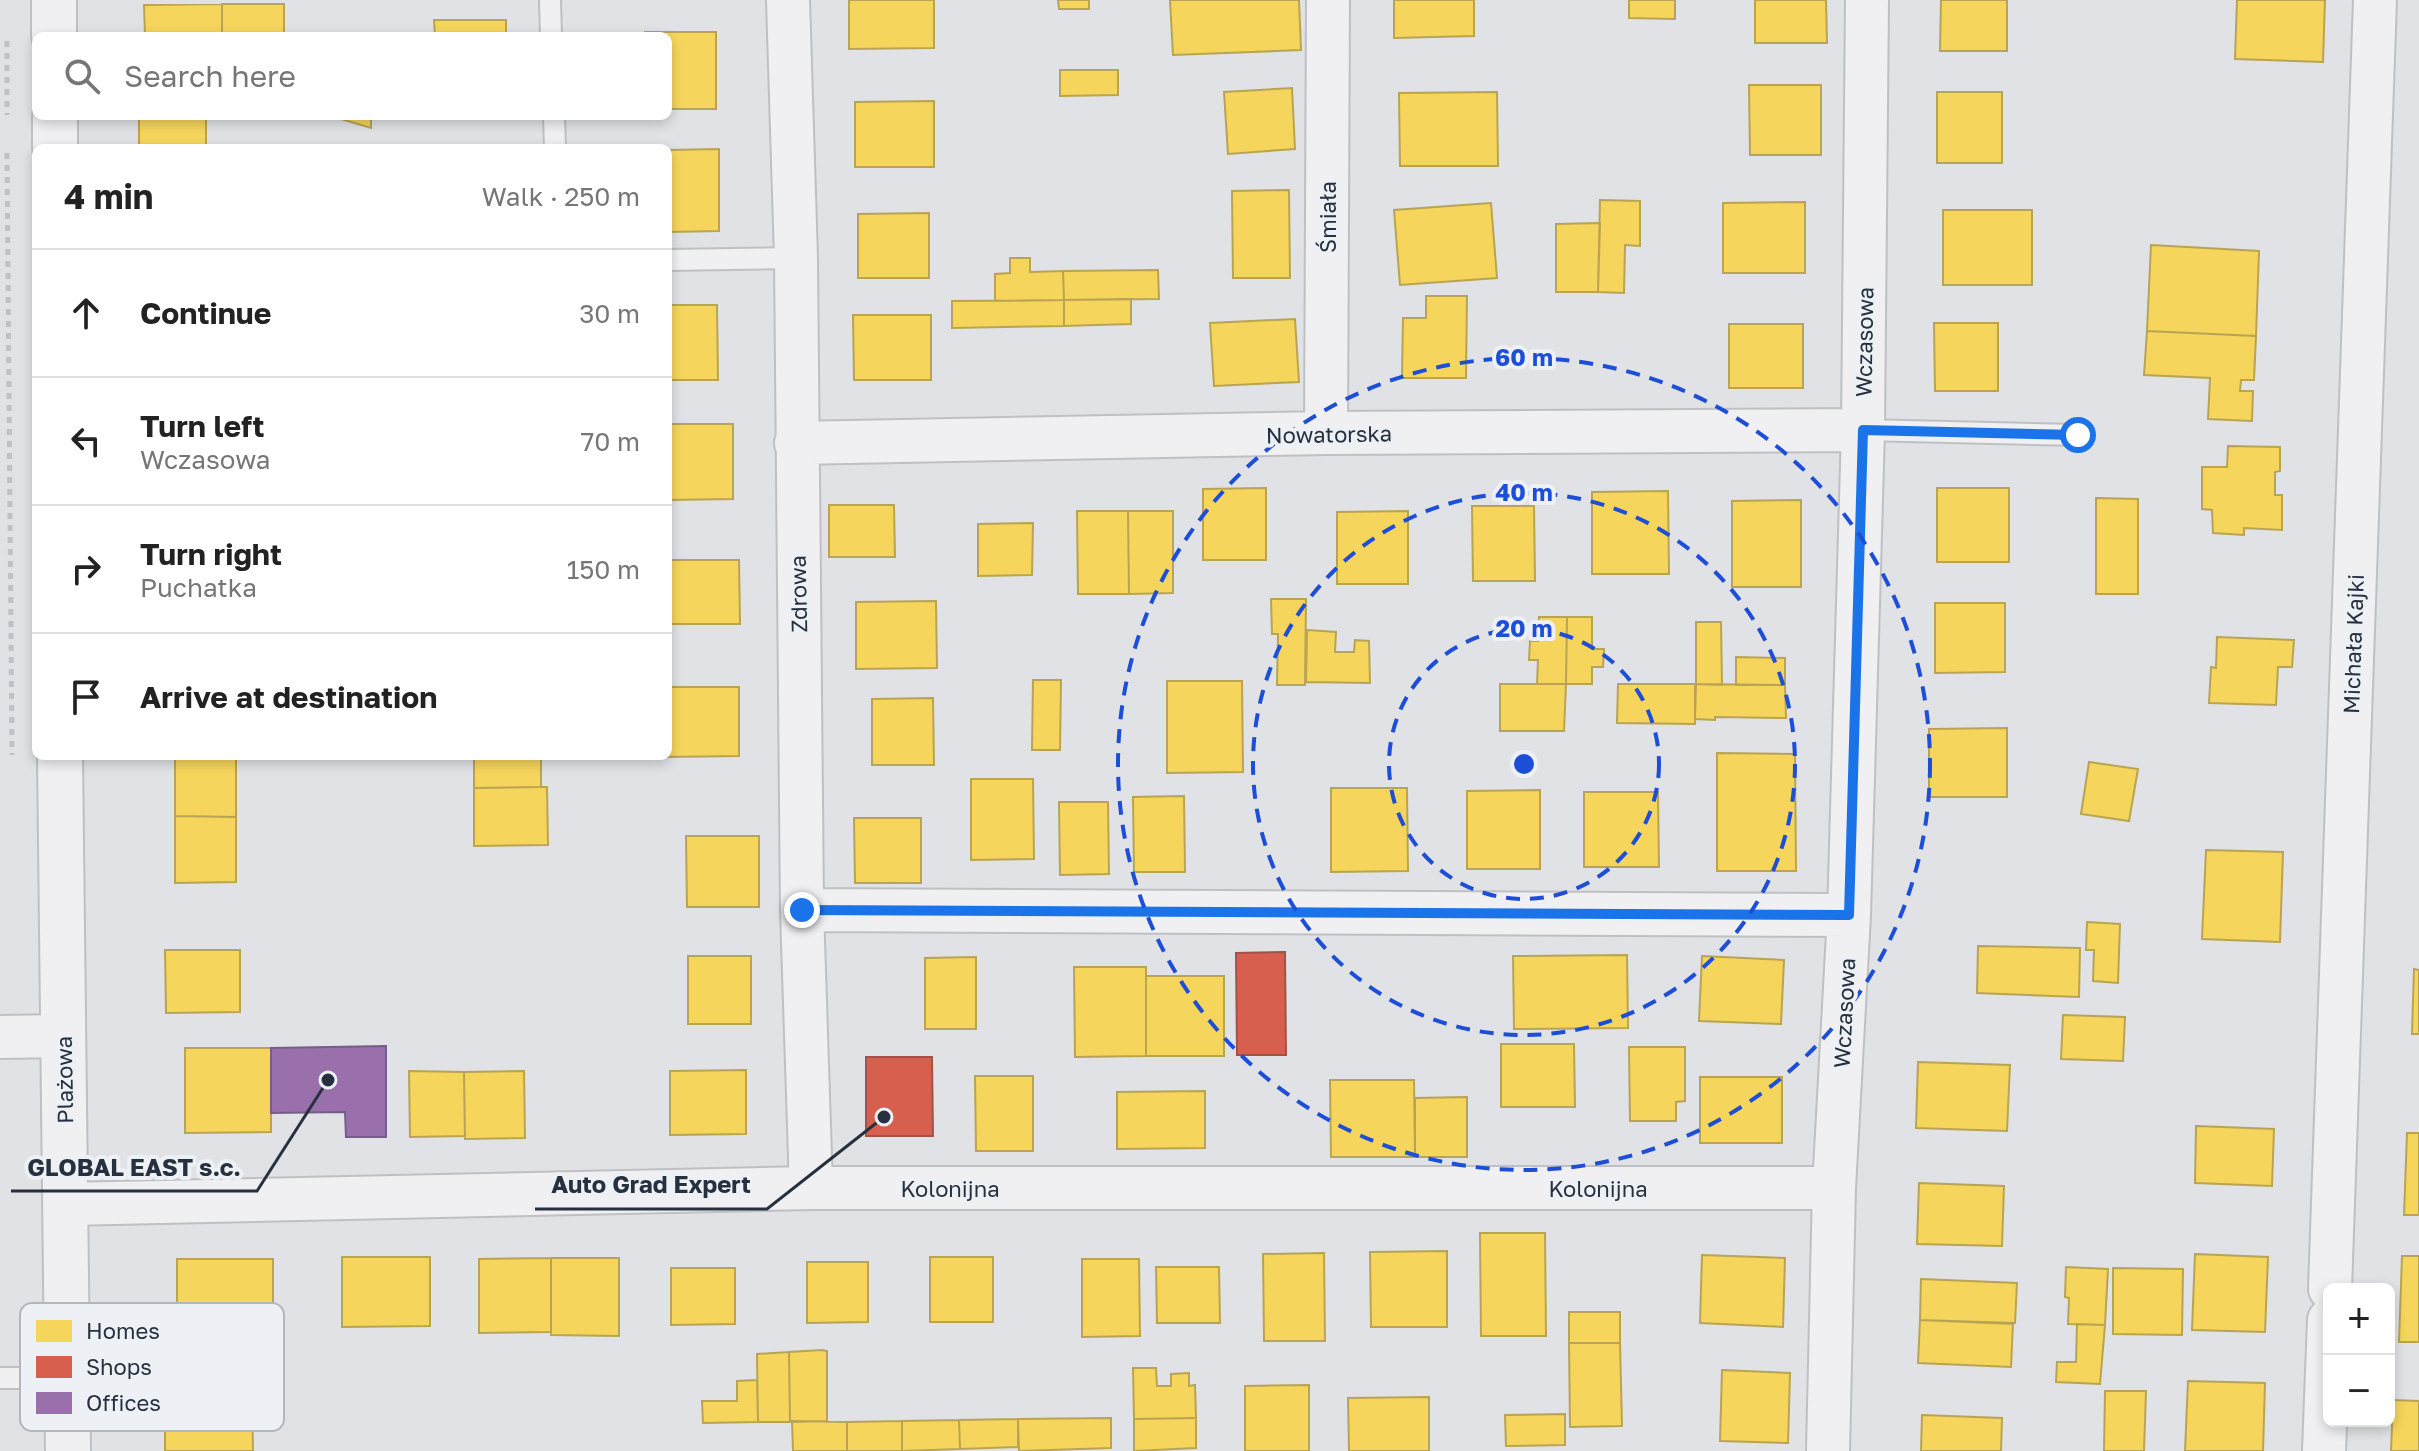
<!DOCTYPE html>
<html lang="en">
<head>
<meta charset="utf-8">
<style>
	body { margin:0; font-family:"Golos Text",sans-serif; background:#f2f2f2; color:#222 }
	.controls { position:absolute; right:24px; bottom:24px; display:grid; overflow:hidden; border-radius:12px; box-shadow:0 4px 12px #0003 }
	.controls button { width:72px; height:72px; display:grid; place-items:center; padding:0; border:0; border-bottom:2px solid #e0e0e0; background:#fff; color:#222; font:40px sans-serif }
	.stop { position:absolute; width:24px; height:24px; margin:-18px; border:6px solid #1a73e8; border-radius:50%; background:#fff }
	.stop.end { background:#1a73e8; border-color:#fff; box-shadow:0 2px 8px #0008 }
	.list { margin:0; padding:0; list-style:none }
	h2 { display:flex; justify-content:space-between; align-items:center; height:104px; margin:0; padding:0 32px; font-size:34px }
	h2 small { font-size:26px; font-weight:400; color:#767676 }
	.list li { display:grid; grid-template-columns:52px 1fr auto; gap:24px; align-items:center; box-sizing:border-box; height:128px; padding:0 32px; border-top:2px solid #e0e0e0 }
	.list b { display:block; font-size:30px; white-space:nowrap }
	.list p { margin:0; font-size:26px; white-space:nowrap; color:#767676 }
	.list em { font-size:26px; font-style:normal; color:#767676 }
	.icon { flex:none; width:44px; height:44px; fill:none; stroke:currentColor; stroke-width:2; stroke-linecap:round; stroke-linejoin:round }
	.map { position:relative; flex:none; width:2419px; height:1451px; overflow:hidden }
	.search { position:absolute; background:#fff; box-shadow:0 4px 12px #0003; left:32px; top:32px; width:640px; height:88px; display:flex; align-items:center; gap:20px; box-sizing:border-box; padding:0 28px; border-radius:12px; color:#767676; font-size:30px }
	.panel { position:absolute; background:#fff; box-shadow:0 4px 12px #0003; left:32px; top:144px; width:640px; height:616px; border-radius:12px }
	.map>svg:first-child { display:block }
</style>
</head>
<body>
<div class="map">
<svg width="2419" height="1451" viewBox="0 0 2419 1451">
	<rect width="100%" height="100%" fill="#e0e2e5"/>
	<!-- homes -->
	<path fill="#f6d55c" stroke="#b8a453" stroke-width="2" d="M 849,0 L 934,0 L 934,48 L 849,49 Z
		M 1058,0 L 1089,0 L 1089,9 L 1059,9 Z
		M 1170,0 L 1299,0 L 1301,50 L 1173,55 Z
		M 1394,0 L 1474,0 L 1474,36 L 1394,38 Z
		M 1629,0 L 1675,0 L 1675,19 L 1629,18 Z
		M 1755,0 L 1826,0 L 1827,43 L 1755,43 Z
		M 1941,0 L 2007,0 L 2007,51 L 1940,51 Z
		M 2237,0 L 2325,0 L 2323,62 L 2235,59 Z
		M 222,4 L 222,36 L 145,36 L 144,5 Z
		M 222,4 L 284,4 L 284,36 L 222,36 Z
		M 434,20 L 506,20 L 506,36 L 435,36 Z
		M 645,32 L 716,32 L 716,109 L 668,109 L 668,36 L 645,36 Z
		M 1060,70 L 1118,70 L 1118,95 L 1060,96 Z
		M 1749,85 L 1821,85 L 1821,155 L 1750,155 Z
		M 1292,88 L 1295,149 L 1228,154 L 1224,92 Z
		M 1497,92 L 1498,166 L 1400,166 L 1399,93 Z
		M 1937,92 L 2002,92 L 2002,163 L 1937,163 Z
		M 934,101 L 934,167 L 855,167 L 855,102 Z
		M 139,116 L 206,116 L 206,148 L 139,148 Z
		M 341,116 L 371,116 L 371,128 L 341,119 Z
		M 719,149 L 719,231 L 668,232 L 668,150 Z
		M 1289,190 L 1290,278 L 1233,278 L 1232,191 Z
		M 1600,200 L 1640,201 L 1640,246 L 1625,245 L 1624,293 L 1598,292 Z
		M 1805,202 L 1805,273 L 1723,273 L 1723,203 Z
		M 1491,203 L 1497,278 L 1400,285 L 1394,210 Z
		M 1943,210 L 2032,210 L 2032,285 L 1943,285 Z
		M 929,213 L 929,278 L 858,278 L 858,214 Z
		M 1600,223 L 1598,292 L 1556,292 L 1556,224 Z
		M 2151,245 L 2259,251 L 2256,336 L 2147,331 Z
		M 1010,258 L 1030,258 L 1030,272 L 1063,271 L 1064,300 L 995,301 L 995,274 L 1010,273 Z
		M 1158,270 L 1159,299 L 1064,300 L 1063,271 Z
		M 1426,296 L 1467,296 L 1466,378 L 1402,378 L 1403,318 L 1426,318 Z
		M 1131,299 L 1131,324 L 1064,326 L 1064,300 Z
		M 1064,300 L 1064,326 L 952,328 L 952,301 Z
		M 668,305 L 717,305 L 718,380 L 668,380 Z
		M 853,315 L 931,315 L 931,380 L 854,380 Z
		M 1295,319 L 1299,382 L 1214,386 L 1210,323 Z
		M 1934,323 L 1998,323 L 1998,391 L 1935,391 Z
		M 1729,324 L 1803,324 L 1803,388 L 1729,388 Z
		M 2147,331 L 2256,336 L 2254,380 L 2241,380 L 2240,391 L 2253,391 L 2252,421 L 2208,419 L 2210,378 L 2144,375 Z
		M 668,424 L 733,424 L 733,499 L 668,500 Z
		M 2228,446 L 2280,447 L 2280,471 L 2275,472 L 2275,495 L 2282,495 L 2282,530 L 2244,528 L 2244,535 L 2213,533 L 2212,510 L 2202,509 L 2202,467 L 2227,467 Z
		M 1266,488 L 1266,560 L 1203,560 L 1203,489 Z
		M 1937,488 L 2009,488 L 2009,562 L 1937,562 Z
		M 1668,491 L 1669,574 L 1592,574 L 1592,492 Z
		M 2096,498 L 2138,499 L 2138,594 L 2096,594 Z
		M 1801,500 L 1801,587 L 1732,587 L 1732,501 Z
		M 829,505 L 894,505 L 895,557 L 829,557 Z
		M 1472,506 L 1534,506 L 1535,581 L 1473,581 Z
		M 1077,511 L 1128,511 L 1129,594 L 1078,594 Z
		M 1128,511 L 1173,511 L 1173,593 L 1129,594 Z
		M 1408,511 L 1408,584 L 1337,584 L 1337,512 Z
		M 1033,523 L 1032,575 L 978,576 L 978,524 Z
		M 668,560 L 739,560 L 740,624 L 668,624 Z
		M 1271,599 L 1306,599 L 1305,685 L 1277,685 L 1278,634 L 1272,634 Z
		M 936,601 L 937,668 L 856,669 L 856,602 Z
		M 1935,603 L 2005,603 L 2005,672 L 1935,673 Z
		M 1539,617 L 1567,617 L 1566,684 L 1537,684 L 1538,660 L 1529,660 L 1530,641 L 1538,641 Z
		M 1567,617 L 1592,617 L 1592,649 L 1604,649 L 1603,667 L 1592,667 L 1592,684 L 1566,684 Z
		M 1696,622 L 1721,622 L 1722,685 L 1696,684 Z
		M 1307,630 L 1336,632 L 1335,652 L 1354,652 L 1355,640 L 1369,641 L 1370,683 L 1306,682 Z
		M 2217,637 L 2294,640 L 2292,667 L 2278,667 L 2276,705 L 2209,703 L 2211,667 L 2216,668 Z
		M 1736,657 L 1785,658 L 1785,685 L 1736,685 Z
		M 1033,680 L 1061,680 L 1060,750 L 1032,750 Z
		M 1167,681 L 1242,681 L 1243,772 L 1167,773 Z
		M 1500,684 L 1566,684 L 1564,731 L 1500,731 Z
		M 1618,684 L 1695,684 L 1695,724 L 1617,723 Z
		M 1696,684 L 1785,685 L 1786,718 L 1715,717 L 1715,720 L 1695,719 Z
		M 668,687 L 739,687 L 739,756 L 663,757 L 668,756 Z
		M 933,698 L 934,765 L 872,765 L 872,699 Z
		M 2007,728 L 2007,797 L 1929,797 L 1929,729 Z
		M 1717,753 L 1795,754 L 1796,871 L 1717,871 Z
		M 175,756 L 236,756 L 236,817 L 175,816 Z
		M 474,756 L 541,756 L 541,787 L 474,788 Z
		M 2089,762 L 2138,769 L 2129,821 L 2081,814 Z
		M 971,779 L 1033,779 L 1034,859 L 971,860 Z
		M 541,787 L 547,787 L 548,845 L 474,846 L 474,788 Z
		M 1331,788 L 1407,788 L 1408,871 L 1331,872 Z
		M 1540,790 L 1540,869 L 1467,869 L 1467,791 Z
		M 1584,792 L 1658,792 L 1659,867 L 1584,867 Z
		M 1184,796 L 1185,872 L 1134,872 L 1133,797 Z
		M 1059,802 L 1108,802 L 1109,874 L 1060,875 Z
		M 175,816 L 236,817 L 236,882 L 175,883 Z
		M 854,818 L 921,818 L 921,883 L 855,883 Z
		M 686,836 L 759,836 L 759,907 L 687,907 Z
		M 2206,850 L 2283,852 L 2280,942 L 2202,939 Z
		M 2087,922 L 2120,924 L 2118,983 L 2093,981 L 2094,950 L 2086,950 Z
		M 1978,946 L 2080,948 L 2079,997 L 1977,993 Z
		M 165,950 L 240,950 L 240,1012 L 166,1013 Z
		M 1627,955 L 1628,1028 L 1514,1029 L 1513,956 Z
		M 688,956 L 751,956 L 751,1024 L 688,1024 Z
		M 1702,956 L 1784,960 L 1781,1024 L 1699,1021 Z
		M 976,957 L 976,1029 L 925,1029 L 925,958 Z
		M 1074,967 L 1146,967 L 1146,1056 L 1075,1057 Z
		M 2414,969 L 2419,970 L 2419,1034 L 2412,1034 Z
		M 1146,976 L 1224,976 L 1224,1056 L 1146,1056 Z
		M 2063,1015 L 2125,1017 L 2123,1061 L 2061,1059 Z
		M 1501,1044 L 1574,1044 L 1575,1107 L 1501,1107 Z
		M 1629,1047 L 1685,1047 L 1685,1101 L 1676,1102 L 1676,1121 L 1630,1121 Z
		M 185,1048 L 271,1048 L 271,1132 L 185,1133 Z
		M 1918,1062 L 2010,1065 L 2007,1131 L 1916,1128 Z
		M 746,1070 L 746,1134 L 670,1135 L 670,1071 Z
		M 409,1071 L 464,1072 L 465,1136 L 410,1137 Z
		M 524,1071 L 525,1138 L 465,1139 L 464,1072 Z
		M 975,1076 L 1033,1076 L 1033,1151 L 976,1151 Z
		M 1700,1077 L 1782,1077 L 1782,1143 L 1700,1143 Z
		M 1330,1080 L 1414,1080 L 1415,1157 L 1331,1157 Z
		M 1205,1091 L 1205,1148 L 1117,1149 L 1117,1092 Z
		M 1467,1097 L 1467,1157 L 1415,1157 L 1415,1098 Z
		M 2196,1126 L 2274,1129 L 2272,1186 L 2195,1183 Z
		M 2407,1133 L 2419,1133 L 2419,1215 L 2404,1215 Z
		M 1919,1183 L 2004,1186 L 2002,1246 L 1917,1244 Z
		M 1480,1233 L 1545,1233 L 1546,1336 L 1481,1336 Z
		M 1447,1251 L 1447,1327 L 1371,1327 L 1370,1252 Z
		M 1324,1253 L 1325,1341 L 1264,1341 L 1263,1254 Z
		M 2195,1254 L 2268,1257 L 2265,1332 L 2192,1330 Z
		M 1702,1255 L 1785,1258 L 1783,1327 L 1700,1323 Z
		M 2402,1256 L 2419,1256 L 2419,1342 L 2399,1342 Z
		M 342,1257 L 430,1257 L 430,1326 L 342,1327 Z
		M 930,1257 L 993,1257 L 993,1322 L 930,1322 Z
		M 551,1258 L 551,1332 L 479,1333 L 479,1259 Z
		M 551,1258 L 619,1258 L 619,1336 L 551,1335 Z
		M 177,1259 L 273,1259 L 273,1341 L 177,1341 Z
		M 1082,1259 L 1139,1259 L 1140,1336 L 1082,1337 Z
		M 807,1262 L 868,1262 L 868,1322 L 807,1323 Z
		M 1156,1267 L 1219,1267 L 1220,1323 L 1157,1323 Z
		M 2066,1267 L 2108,1269 L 2105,1325 L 2068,1324 L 2069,1298 L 2065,1297 Z
		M 671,1268 L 735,1268 L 735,1324 L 671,1325 Z
		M 2113,1268 L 2183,1269 L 2182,1335 L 2113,1334 Z
		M 1921,1279 L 2017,1283 L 2015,1323 L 1920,1320 Z
		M 1569,1312 L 1620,1312 L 1620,1343 L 1569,1343 Z
		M 1920,1320 L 2013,1324 L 2011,1367 L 1918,1363 Z
		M 2077,1324 L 2105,1325 L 2100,1384 L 2056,1382 L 2057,1362 L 2076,1362 Z
		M 1569,1343 L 1620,1343 L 1622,1426 L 1570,1427 Z
		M 822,1350 L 827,1351 L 827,1421 L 790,1422 L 789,1352 Z
		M 789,1352 L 790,1422 L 758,1422 L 757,1354 Z
		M 1133,1368 L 1156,1368 L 1157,1386 L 1171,1386 L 1171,1374 L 1189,1373 L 1189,1386 L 1195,1385 L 1196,1418 L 1134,1419 Z
		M 1722,1370 L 1790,1373 L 1788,1443 L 1720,1441 Z
		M 757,1380 L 758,1422 L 703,1423 L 702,1401 L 737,1401 L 737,1381 Z
		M 2188,1381 L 2265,1383 L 2263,1451 L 2185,1451 Z
		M 1309,1385 L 1309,1451 L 1245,1451 L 1245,1386 Z
		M 2105,1391 L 2146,1391 L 2144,1451 L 2104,1451 Z
		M 165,1392 L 252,1392 L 253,1451 L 165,1451 Z
		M 1429,1397 L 1429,1451 L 1349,1451 L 1348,1398 Z
		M 2393,1400 L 2419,1401 L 2419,1451 L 2391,1451 Z
		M 1565,1414 L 1565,1445 L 1506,1446 L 1505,1415 Z
		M 1922,1415 L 2002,1418 L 2001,1451 L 1921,1451 Z
		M 1111,1418 L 1111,1448 L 1019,1451 L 1018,1419 Z
		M 1196,1418 L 1196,1448 L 1134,1451 L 1134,1419 Z
		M 1018,1419 L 1018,1447 L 960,1449 L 959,1420 Z
		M 959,1420 L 960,1449 L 902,1451 L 902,1421 Z
		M 792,1421 L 847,1422 L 847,1451 L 793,1451 Z
		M 902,1421 L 902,1451 L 847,1451 L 847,1422 Z"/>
	<!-- shops -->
	<path fill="#d6604d" stroke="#a25248" stroke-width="2" d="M 1285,952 L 1286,1055 L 1237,1055 L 1236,953 Z
		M 866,1057 L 932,1057 L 933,1136 L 866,1136 Z"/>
	<!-- offices -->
	<path fill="#9970ab" stroke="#775d8a" stroke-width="2" d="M 386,1046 L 386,1137 L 346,1137 L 345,1112 L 271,1113 L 271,1048 Z"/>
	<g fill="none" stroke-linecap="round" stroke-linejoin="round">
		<!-- service casing -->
		<g stroke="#bec0c3" stroke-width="24">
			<path id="service" d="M 550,0 L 551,36
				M 554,116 L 555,148
				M 668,260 L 796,258
				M 1863,430 L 2078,435
				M 0,1378 L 67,1378"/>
		</g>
		<!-- minor casing -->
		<g stroke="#bec0c3" stroke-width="46">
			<path id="minor" d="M 788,0 L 796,258 L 802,910 L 811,1188
				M 1326,433 L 1328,0
				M 796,443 L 1326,433 L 1863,430
				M 802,910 L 1849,915
				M 0,1037 L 63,1036
				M 66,1204 L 811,1188 L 1834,1188
				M 2330,1289 L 2375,0
				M 1828,1451 L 1834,1188 L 1849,915 L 1863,430 L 1867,0
				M 2324,1451 L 2329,1320"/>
		</g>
		<!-- tertiary casing -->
		<g stroke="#bec0c3" stroke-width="48">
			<path id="tertiary" d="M 54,0 L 54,36
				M 55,116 L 55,148
				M 60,756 L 68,1451"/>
		</g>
		<!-- path -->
		<path stroke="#bfc1c6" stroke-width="5" stroke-dasharray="6 6" stroke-linecap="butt" d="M 7,41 L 7,115
			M 7,153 L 12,755"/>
		<!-- service -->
		<use href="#service" stroke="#f0f0f2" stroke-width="20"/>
		<!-- minor -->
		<use href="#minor" stroke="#f0f0f2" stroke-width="42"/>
		<!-- tertiary -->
		<use href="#tertiary" stroke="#f0f0f2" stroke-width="44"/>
	</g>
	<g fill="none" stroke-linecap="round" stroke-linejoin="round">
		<!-- route -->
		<path stroke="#1a73e8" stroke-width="10" d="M 802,910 L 1849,915 L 1863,430 L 2078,435"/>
	</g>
	<!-- distance rings -->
	<g fill="none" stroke="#1d4ed8" stroke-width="4" stroke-dasharray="14 10">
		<circle cx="1524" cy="764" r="135"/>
		<circle cx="1524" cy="764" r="271"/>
		<circle cx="1524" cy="764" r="406"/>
	</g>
	<g text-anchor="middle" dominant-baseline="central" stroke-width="8" stroke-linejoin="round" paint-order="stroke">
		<!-- street labels -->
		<g font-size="22" fill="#27303e" stroke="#edf1f5">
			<text transform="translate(1327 217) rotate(-90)">Śmiała</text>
			<text transform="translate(1864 342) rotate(-89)">Wczasowa</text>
			<text transform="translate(1329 434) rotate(-1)">Nowatorska</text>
			<text transform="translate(798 594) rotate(-91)">Zdrowa</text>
			<text transform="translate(2353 644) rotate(-88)">Michała Kajki</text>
			<text transform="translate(1844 1013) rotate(-87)">Wczasowa</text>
			<text transform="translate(64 1080) rotate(-91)">Plażowa</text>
			<text x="950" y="1188">Kolonijna</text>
			<text x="1598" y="1188">Kolonijna</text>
		</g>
	</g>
	<!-- legend -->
	<rect x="20" y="1303" width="264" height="128" rx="12" fill="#edf1f5" stroke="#b2b7be" stroke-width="2"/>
	<rect x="36" y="1320" width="36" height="22" fill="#f6d55c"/>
	<rect x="36" y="1356" width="36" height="22" fill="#d6604d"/>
	<rect x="36" y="1392" width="36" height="22" fill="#9970ab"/>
	<g font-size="22" fill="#27303e">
		<text x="86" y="1339">Homes</text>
		<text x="86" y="1375">Shops</text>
		<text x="86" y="1411">Offices</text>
	</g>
	<circle cx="1524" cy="764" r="12" fill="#1d4ed8" stroke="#edf1f5" stroke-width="4"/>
	<g font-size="24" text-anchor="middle" font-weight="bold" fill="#1d4ed8" stroke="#edf1f5" stroke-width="8" stroke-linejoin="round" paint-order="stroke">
		<text x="1524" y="366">60 m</text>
		<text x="1524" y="501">40 m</text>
		<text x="1524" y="637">20 m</text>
	</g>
	<!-- callouts -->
	<path fill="none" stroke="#27303e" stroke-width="3" d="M328 1080L257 1191H11M884 1117L767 1209H535"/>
	<g fill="#27303e" stroke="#edf1f5" stroke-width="3">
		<circle cx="328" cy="1080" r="8"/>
		<circle cx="884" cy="1117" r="8"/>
	</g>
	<g font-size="24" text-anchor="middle" font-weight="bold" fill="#27303e" stroke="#edf1f5" stroke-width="8" stroke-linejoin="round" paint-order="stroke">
		<text x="134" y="1176">GLOBAL EAST s.c.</text>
		<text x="651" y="1193">Auto Grad Expert</text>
	</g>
</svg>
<div class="controls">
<button>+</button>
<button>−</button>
</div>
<div class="stop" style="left:2078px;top:435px"></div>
<div class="stop end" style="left:802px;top:910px"></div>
<div class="search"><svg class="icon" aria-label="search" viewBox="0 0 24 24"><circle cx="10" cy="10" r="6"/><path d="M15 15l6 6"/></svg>Search here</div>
<section class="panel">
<h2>4 min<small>Walk · 250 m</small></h2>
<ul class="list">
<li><svg class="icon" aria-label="ahead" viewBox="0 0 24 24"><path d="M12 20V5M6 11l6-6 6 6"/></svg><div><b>Continue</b></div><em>30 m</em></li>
<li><svg class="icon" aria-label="left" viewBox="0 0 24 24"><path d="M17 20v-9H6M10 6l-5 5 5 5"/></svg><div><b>Turn left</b><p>Wczasowa</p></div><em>70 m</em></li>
<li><svg class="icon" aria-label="right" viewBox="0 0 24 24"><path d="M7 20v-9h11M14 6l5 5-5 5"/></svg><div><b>Turn right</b><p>Puchatka</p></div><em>150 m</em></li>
<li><svg class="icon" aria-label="arrive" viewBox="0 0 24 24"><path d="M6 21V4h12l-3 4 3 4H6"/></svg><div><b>Arrive at destination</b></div></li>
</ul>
</section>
</div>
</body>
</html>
